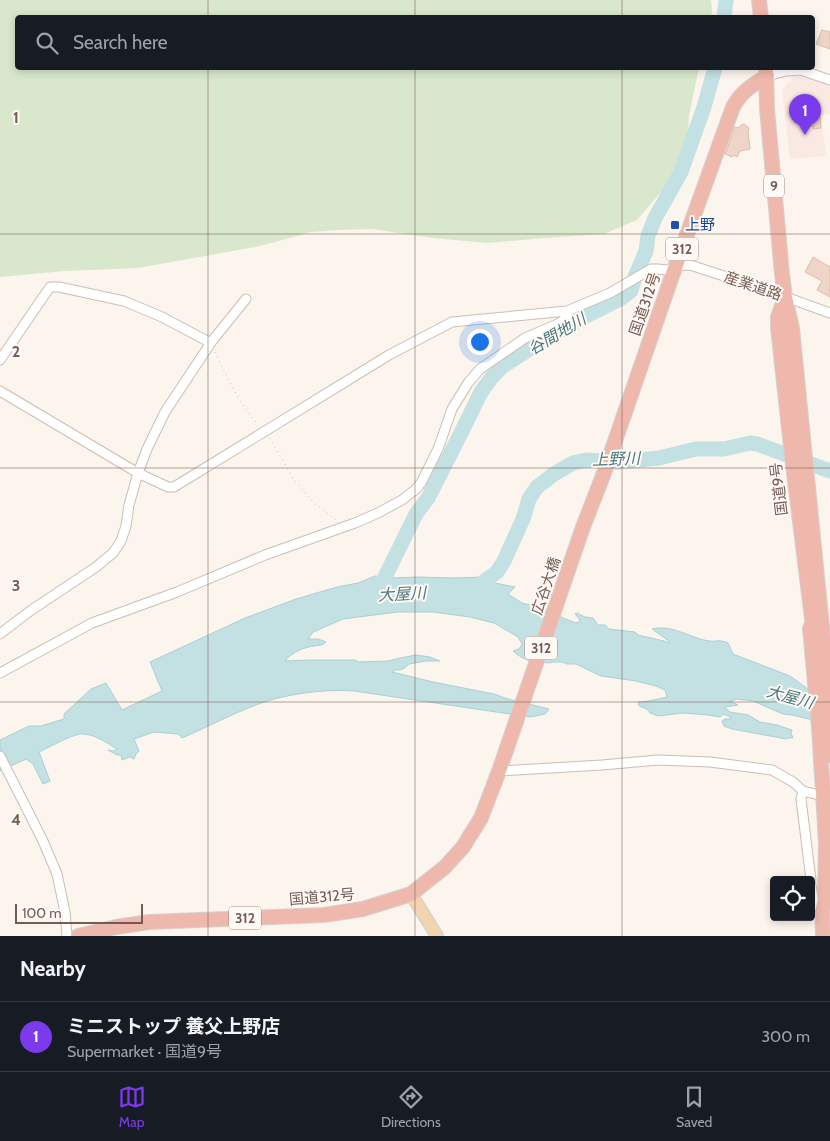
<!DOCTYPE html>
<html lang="en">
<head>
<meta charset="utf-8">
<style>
	body { margin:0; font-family:Cabin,"Noto Sans JP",sans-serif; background:#20242c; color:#f1f3f6 }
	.controls { position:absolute; right:15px; bottom:15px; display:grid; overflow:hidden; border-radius:5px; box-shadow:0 2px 8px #0003 }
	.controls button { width:45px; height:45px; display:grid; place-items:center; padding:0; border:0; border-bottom:1px solid #363941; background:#171b24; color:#f1f3f6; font:25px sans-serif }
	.scale { position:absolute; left:15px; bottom:12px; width:128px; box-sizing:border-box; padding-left:5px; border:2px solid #755c52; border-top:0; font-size:14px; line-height:18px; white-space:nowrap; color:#755c52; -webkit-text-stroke:4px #fef9f4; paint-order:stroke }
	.you { position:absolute; left:479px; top:341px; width:18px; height:18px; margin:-12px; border:4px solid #fff; border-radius:50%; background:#1a73e8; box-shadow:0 0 0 8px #1a73e833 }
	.badge { display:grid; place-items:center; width:32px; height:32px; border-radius:50%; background:#7c3aed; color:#fff; font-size:16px; font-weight:700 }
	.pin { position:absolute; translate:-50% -41px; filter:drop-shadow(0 1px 2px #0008) }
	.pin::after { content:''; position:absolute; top:26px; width:18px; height:15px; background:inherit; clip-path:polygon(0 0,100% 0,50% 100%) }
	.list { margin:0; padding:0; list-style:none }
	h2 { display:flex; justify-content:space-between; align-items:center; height:65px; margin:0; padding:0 20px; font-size:21px }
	h2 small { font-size:16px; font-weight:400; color:#9ea1a6 }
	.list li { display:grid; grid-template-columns:32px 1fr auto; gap:15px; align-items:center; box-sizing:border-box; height:70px; padding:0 20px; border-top:1px solid #363941 }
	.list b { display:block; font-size:19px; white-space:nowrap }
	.list p { margin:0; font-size:16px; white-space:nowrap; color:#9ea1a6 }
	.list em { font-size:16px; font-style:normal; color:#9ea1a6 }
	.icon { flex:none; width:28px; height:28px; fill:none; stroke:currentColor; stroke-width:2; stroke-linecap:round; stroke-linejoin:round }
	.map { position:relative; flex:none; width:830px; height:936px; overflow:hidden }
	.search { position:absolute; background:#171b24; box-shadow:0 2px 8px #0003; left:15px; right:15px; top:15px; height:55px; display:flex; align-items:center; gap:12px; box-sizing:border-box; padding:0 18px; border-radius:5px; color:#9ea1a6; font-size:19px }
	.sheet { height:135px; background:#171b24 }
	nav { display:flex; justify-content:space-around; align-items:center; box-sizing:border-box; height:70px; border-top:1px solid #363941; background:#171b24; font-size:14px; color:#9ea1a6 }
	nav a { display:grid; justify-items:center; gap:2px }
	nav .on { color:#7c3aed }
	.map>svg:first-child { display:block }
</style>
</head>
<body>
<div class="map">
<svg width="830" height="936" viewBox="0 0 830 936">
	<rect width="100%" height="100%" fill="#fbf5ed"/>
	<!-- commercial -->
	<path fill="#fae8e3" d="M 797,75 L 802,76 L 830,86 L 830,114 L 821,115 L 826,156 L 790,159 L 782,91 L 788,83 L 792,81 L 791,77 Z"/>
	<!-- green -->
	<path fill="#d9e8cc" d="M 0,0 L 711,0 L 712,11 L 711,18 L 18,18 L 18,68 L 699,68 L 689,116 L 687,147 L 672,179 L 637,220 L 604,234 L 545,238 L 487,243 L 433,238 L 372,229 L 337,230 L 310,232 L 279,241 L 255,247 L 138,268 L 65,271 L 0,277 Z"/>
	<!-- water -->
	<path fill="#c3e0e3" stroke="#aad0d4" d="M 497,572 L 489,582 L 515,587 L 508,594 L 522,603 L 543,608 L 563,618 L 576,623 L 579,622 L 580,620 L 575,614 L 577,613 L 585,617 L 593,618 L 598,625 L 605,625 L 609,629 L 635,632 L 638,635 L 664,641 L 669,643 L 670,642 L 652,629 C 672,624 690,638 709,641 C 718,642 719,639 728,643 L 733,654 L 790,676 L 808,689 L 830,691 L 830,724 L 792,715 L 783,714 L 753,701 L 737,699 L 730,701 L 738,705 L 725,707 L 730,712 L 748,715 L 760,722 L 777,725 L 792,730 L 791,733 L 793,738 L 788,738 L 786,739 L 732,729 L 724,726 L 722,721 L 725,719 L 730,719 L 731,717 L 723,714 L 720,717 L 708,715 L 683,713 L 658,716 L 650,713 L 649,711 C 646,708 642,708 638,705 L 639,704 L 638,702 C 647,702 657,699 667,697 L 665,690 L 656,686 L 636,681 L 601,676 L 576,664 L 567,664 L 562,662 L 553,662 L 549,663 L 528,660 L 521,657 L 513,651 L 519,649 L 522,644 L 518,637 L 494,623 L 470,617 L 433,612 L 397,612 L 343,619 L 313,632 L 308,639 L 318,639 L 326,642 C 322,646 319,645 314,646 C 304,647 291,653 285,661 L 309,660 L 356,660 L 358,662 L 388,661 L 400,658 L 416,655 L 430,657 L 440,661 L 426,661 L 409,664 C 405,669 401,670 395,670 L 392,672 L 433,682 L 494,694 L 508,699 L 549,709 L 545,714 L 530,717 L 354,691 C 325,689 295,693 267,701 C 237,711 210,726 182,738 L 178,734 L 154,732 L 134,739 L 139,751 L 136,754 L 134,759 L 130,757 L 122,760 L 121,755 L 117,755 L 108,750 L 114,751 L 117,749 C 107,743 96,735 84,734 C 76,732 48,748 39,752 L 50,781 L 43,784 L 33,764 L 26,759 L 0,771 L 0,740 L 29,726 L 41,726 L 64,719 L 64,714 L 91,689 L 106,683 L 122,710 L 162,691 L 150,662 L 245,618 L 296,599 L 337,587 L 358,583 L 375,576 L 391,578 L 418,577 L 455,578 L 482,577 Z"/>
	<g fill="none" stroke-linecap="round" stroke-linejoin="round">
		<!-- river -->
		<path stroke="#c3e0e3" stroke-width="15" d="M 724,18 L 726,0
			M 479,585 L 497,572 L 504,561 L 523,519 L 529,499 L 537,487 L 554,474 L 573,463 L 586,460 L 618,462 L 659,458 L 696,449 L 724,449 L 750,443 L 757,444 L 830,471
			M 375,594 L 384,579 L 416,514 L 428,498 L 464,427 L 481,392 L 492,377 L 503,366 L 545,339 L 586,316 L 620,299 L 631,291 L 635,277 L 646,251 L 648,236 L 655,218 L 681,172 L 704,107 L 715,68"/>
	</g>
	<!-- building -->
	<path fill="#eed5c8" stroke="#dfbbaa" d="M 822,30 L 830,32 L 830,49 L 816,44 Z
		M 819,105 L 821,128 L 813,129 L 813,126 L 808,127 L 806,106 Z
		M 744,124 L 749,128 L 748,132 L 750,149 L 740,151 L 737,157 L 734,155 L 732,157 L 725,154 L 735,127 L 739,128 L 741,125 Z
		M 813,257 L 830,267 L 830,297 L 817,290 L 822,281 L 805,272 Z"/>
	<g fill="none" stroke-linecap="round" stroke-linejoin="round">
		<!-- minor casing -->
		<g stroke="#cdbdb4" stroke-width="11">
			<path id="minor" d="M 767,76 L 786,71 L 801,70 L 830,80
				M 0,360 L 50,287 L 59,287 L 124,301 L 162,317 L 211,343
				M 0,391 L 138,473 L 168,487 L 174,487 L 389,355 L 452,322 L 567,311 L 610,293 L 651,269 L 658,269 L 667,270 L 676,266 L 690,265 L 761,288 L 830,313
				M 0,634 L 30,611 L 96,567 L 113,553 L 121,541 L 126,526 L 129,505 L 138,473 L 147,449 L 165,412 L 212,341 L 246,299
				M 0,673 L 92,623 L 177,592 L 265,555 L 355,523 L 378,513 L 402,500 L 416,489 L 421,483 L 438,449 L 452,409 L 468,383 L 480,369 L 525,338 L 560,323 L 566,318 L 567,311
				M 0,756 L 43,841 L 57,874 L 65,912 L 67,936
				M 499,771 L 602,765 L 658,760 L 710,762 L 772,770 L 793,782 L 803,791 L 815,794
				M 803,791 L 801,799 L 811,880
				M 811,885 L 815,913 L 822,921"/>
		</g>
		<!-- major casing -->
		<g stroke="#d8d1cf" stroke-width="14">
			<path id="major" d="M 411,894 L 437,936"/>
		</g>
		<!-- highway casing -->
		<g stroke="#d8d1cf" stroke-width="16">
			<path id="highway" d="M 759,0 L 761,18
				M 766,70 L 767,109 L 782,274 L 785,297 L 792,328 C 804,444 816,560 827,676 C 829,702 827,729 830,755
				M 785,297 L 778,317 L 778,328 L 793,465 L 814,635
				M 810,628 L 819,728 L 826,843 L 825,900 L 822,912 L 823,936
				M 78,936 L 116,927 L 149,922 L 324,915 L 363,909 L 411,894 L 445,867 L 463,847 L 481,818 L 499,771 L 583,527 L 604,473 L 671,279 L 733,107 C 741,92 752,85 767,76"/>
		</g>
		<!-- path -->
		<path stroke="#d3b8aa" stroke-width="1" stroke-dasharray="1 4" stroke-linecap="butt" d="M 215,352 C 225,373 242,409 258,424
			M 270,438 L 294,480 L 314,503 L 336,520"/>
		<!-- minor -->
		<use href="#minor" stroke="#fff" stroke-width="9"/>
		<!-- major -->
		<use href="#major" stroke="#f2d5ae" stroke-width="11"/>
		<!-- highway -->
		<use href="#highway" stroke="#eeb9ac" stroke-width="14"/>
	</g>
	<!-- grid -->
	<path fill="none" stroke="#755c52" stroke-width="1" stroke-opacity="0.55" d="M 208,0 L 208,18M 415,0 L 415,18M 622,0 L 622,18M 208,68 L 208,936M 415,68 L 415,936M 622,68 L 622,936M 0,234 L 830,234M 0,468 L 830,468M 0,702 L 830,702"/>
	<!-- markers -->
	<rect fill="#1a4fb4" stroke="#fef9f4" stroke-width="2" x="670" y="220" width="10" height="10" rx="2.5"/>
	<g text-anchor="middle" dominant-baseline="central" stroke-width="4" stroke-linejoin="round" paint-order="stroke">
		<!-- shield labels -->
		<g fill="#fef9f4" stroke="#9e8b83" stroke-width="1">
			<rect x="764" y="174.5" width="20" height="23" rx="4"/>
			<rect x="666" y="237.5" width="32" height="23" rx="4"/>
			<rect x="525" y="636.5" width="32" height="23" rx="4"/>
			<rect x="229" y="906.5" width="32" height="23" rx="4"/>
		</g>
		<g font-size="14" font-weight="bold" fill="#755c52">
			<text x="774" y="186">9</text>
			<text x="682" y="249">312</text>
			<text x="541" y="648">312</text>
			<text x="245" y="918">312</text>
		</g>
		<!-- transit labels -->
		<g font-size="15" fill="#164399" stroke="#fef9f4" text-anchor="start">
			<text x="685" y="225">上野</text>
		</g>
		<!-- street labels -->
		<g font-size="15" fill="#755c52" stroke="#fef9f4">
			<text transform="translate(753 286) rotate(19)">産業道路</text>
			<text transform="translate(645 304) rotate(-71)">国道312号</text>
			<text transform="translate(779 489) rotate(-97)">国道9号</text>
			<text transform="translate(546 586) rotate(-71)">広谷大橋</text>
			<text transform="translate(322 897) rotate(-5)">国道312号</text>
		</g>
		<!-- water labels -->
		<g font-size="16" font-style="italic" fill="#4a787e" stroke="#fef9f4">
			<text transform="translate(557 334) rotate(-31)">谷間地川</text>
			<text transform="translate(616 459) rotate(-2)">上野川</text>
			<text transform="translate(402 594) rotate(-3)">大屋川</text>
			<text transform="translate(790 697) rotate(15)">大屋川</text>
		</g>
	</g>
	<g font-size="16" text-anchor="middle" font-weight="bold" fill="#755c52" stroke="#fef9f4" stroke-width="4" stroke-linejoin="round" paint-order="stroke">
		<text x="16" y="123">1</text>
		<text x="16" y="357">2</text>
		<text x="16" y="591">3</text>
		<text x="16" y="825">4</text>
	</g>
</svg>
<div class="controls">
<button><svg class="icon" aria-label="locate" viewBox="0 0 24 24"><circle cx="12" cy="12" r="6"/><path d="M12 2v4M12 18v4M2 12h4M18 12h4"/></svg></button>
</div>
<div class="scale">100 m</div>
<div class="you"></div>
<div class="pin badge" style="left:805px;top:135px">1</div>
<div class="search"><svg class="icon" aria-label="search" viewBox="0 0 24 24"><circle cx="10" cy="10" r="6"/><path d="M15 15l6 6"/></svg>Search here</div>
</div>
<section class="sheet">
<h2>Nearby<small></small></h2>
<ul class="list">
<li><span class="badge">1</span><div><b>ミニストップ 養父上野店</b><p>Supermarket · 国道9号</p></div><em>300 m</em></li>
</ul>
</section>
<nav>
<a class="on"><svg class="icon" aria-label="map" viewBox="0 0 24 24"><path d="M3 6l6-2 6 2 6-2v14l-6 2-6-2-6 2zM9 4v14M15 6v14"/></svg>Map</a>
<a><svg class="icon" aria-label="directions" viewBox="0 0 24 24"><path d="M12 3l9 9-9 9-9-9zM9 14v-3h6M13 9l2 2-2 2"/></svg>Directions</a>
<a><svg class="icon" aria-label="saved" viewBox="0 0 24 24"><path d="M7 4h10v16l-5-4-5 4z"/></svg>Saved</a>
</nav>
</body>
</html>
